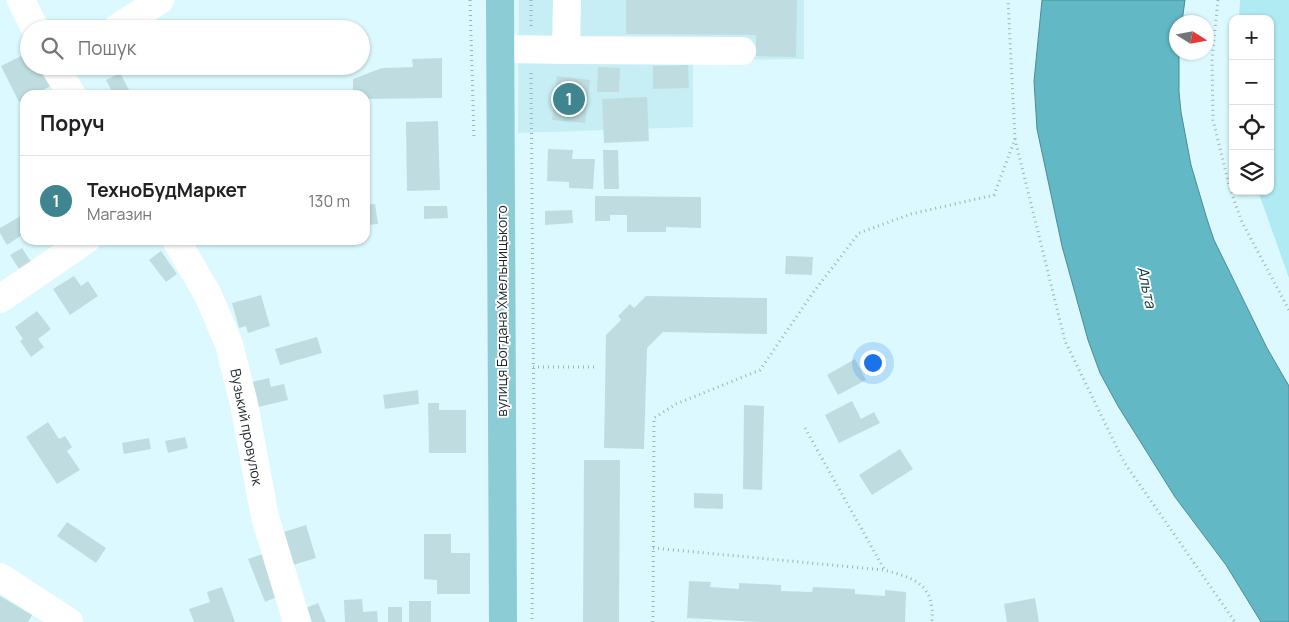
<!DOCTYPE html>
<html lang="uk">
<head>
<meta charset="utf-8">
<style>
	body { margin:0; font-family:Manrope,sans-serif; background:#f6f6f6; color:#202124 }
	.controls { position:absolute; right:15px; top:15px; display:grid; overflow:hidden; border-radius:10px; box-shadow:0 1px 4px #0004 }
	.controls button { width:45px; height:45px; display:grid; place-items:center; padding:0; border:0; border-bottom:1px solid #e0e0e0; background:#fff; color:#202124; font:25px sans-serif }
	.compass { position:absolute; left:1169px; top:15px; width:45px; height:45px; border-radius:50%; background:#fff; box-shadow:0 1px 4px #0004; rotate:101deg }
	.you { position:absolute; left:872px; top:362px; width:18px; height:18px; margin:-12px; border:4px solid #fff; border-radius:50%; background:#1a73e8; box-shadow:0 0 0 8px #1a73e833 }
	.badge { display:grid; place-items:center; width:32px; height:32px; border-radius:50%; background:#3f858f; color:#fff; font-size:16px; font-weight:700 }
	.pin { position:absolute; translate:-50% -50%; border:2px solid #fff; box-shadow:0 1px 5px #0006 }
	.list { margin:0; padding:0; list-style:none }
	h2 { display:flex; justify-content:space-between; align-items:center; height:65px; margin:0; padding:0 20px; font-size:21px }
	h2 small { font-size:16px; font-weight:400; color:#757577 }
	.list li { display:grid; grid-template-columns:32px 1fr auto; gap:15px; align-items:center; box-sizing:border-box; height:90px; padding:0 20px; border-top:1px solid #e0e0e0 }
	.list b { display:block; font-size:19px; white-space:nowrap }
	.list p { margin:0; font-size:16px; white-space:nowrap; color:#757577 }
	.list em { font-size:16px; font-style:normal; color:#757577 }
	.icon { flex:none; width:28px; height:28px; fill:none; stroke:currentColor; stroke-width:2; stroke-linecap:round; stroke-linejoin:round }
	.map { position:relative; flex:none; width:1289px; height:622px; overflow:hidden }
	.search { position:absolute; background:#fff; box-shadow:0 1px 4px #0004; left:20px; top:20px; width:350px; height:55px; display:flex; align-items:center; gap:12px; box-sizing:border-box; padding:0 18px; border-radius:28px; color:#757577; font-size:19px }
	.panel { position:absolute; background:#fff; box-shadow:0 1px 4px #0004; left:20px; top:90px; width:350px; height:155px; border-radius:15px }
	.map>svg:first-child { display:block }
</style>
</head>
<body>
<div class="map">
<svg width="1289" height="622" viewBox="0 0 1289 622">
	<rect width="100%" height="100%" fill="#dbf9fe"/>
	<!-- built -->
	<path fill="#c6eef4" d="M 519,0 L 804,0 L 804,59 L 693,60 L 693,127 L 518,133 Z"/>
	<!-- green -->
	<path fill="#b0eaf3" d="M 1240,0 L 1289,0 L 1289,278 L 1258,191 L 1270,191 L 1270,19 L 1239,19 Z"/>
	<!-- water -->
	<path fill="#63b8c5" stroke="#4d8c96" d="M 1042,0 L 1185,0 L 1182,22 L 1176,22 L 1176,52 L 1179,53 L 1179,92 L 1181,112 L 1191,165 L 1207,219 L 1214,240 L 1267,348 L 1289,386 L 1289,622 L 1261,622 L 1226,565 L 1175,497 L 1118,406 L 1100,373 L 1088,340 L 1062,246 L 1037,129 L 1034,81 Z"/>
	<!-- building -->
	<path fill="#bfdde1" d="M 626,0 L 797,0 L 796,57 L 756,56 L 756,35 L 626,34 Z
		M 29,52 L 29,66 L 43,66 L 53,85 L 33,95 L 25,95 L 25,99 L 19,102 L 1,66 Z
		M 442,58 L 442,98 L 365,99 L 365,95 L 353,95 L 353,79 L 382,68 L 413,67 L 412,59 Z
		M 688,65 L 689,88 L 653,89 L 653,66 Z
		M 271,66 L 297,66 L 297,67 L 273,74 Z
		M 598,67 L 620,68 L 619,92 L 597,92 Z
		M 120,73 L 129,90 L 120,95 L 114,95 L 106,80 Z
		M 557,76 L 590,80 L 585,123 L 552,120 Z
		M 647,97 L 649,141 L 604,143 L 602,99 Z
		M 438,121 L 440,190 L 407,191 L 406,122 Z
		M 548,149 L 573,150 L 572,159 L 595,159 L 593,189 L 569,188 L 569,182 L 547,181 Z
		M 603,150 L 618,150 L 619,189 L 604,189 Z
		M 595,196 L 701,197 L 701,228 L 666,227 L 666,232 L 627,232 L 627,215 L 610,215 L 610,221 L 595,221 Z
		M 375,204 L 378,224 L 365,225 L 365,205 Z
		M 424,206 L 447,206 L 448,218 L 424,219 Z
		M 572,210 L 573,223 L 545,225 L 545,211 Z
		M 19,217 L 25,227 L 25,233 L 7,245 L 0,233 L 0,228 Z
		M 22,248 L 33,265 L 21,272 L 10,255 Z
		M 161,251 L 177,274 L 166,282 L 149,260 Z
		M 786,256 L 813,257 L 812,275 L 785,274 Z
		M 74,276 L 81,286 L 88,281 L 98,296 L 70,315 L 53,289 Z
		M 261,295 L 270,326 L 248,333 L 246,326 L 239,328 L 232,303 Z
		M 646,296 L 767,298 L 767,334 L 663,332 L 647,348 L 644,449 L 604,448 L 606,335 L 621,320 L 618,316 L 630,304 L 634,308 Z
		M 37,311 L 51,329 L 38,339 L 44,347 L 31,357 L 20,341 L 23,339 L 15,327 Z
		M 317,337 L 322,353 L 280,365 L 275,349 Z
		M 855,359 L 866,380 L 838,395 L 827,375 Z
		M 269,378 L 271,387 L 284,384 L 288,400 L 254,408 L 248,383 Z
		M 418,390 L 419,404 L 385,409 L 383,395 Z
		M 852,401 L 861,419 L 874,412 L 880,423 L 839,443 L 825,415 Z
		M 428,403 L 439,403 L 439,410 L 466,410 L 466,453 L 429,453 Z
		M 744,405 L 764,406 L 762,490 L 743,489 Z
		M 48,422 L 59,439 L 65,436 L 72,447 L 67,451 L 80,470 L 57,484 L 26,437 Z
		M 185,437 L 188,448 L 168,453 L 165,441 Z
		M 149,438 L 151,449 L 124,454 L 122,443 Z
		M 900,449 L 913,469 L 872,495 L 859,475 Z
		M 584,460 L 620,460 L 619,622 L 583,622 Z
		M 694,493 L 723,494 L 723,509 L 694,508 Z
		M 67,522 L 106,548 L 96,563 L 57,536 Z
		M 306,525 L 316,558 L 293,565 L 284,532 Z
		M 424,534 L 451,534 L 451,553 L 470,553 L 470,594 L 437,594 L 437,580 L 424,579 Z
		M 263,554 L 279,596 L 265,602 L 248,559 Z
		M 689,581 L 711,582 L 710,587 L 739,589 L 739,583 L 781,585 L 781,591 L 812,592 L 813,587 L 855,589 L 855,594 L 885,596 L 885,590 L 906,592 L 905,622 L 760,622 L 687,618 Z
		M 222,587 L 235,622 L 194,622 L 189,609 L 210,602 L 207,592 Z
		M 0,596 L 32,615 L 28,622 L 0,622 Z
		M 1035,598 L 1039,622 L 1007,622 L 1004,604 Z
		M 362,599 L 363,612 L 377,611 L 378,622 L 345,622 L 344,600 Z
		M 409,601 L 431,601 L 431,622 L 409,622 Z
		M 318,603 L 326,622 L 312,622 L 306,608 Z
		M 388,607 L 402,607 L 402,622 L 388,622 Z"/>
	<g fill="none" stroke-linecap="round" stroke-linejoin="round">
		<!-- path -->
		<path stroke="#9cb4b8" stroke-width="3" stroke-dasharray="1 4" stroke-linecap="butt" d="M 470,0 L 474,139
			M 531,0 L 531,26
			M 1218,0 L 1212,58 L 1213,120 L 1230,189 L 1242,222 L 1289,310
			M 531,73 L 534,430 L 532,622
			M 1015,139 L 1065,341 L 1124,462 L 1235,622
			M 533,367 L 598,367
			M 805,428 L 884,569
			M 653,548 L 884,570 C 915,578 935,585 932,622
			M 653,622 L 654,418 L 676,404 L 760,370 L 812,294 L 859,233 L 911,214 L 994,195 L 1015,139 L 1008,0"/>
		<!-- minor -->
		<path stroke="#fff" stroke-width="28" d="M 21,0 L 35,29
			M 116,29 L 160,0
			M 500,49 L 566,50 L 567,0
			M 566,50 L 742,51
			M 54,66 L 72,95
			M 176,240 L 208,295 L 229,344 L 244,404 L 265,517 L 297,622
			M 0,299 L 86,240
			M 0,577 L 69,622"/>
		<!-- major -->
		<path stroke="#8bccd5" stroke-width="28" d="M 500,0 L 503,622"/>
	</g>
	<g text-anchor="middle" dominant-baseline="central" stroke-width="4" stroke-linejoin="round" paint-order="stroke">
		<!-- street labels -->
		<g font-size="14" fill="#1b2628" stroke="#fff">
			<text transform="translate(501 311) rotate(-90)">вулиця Богдана Хмельницького</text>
			<text transform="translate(247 427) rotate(79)">Вузький провулок</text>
		</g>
		<!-- water labels -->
		<g font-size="15" font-style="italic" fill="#053036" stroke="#fff">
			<text transform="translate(1147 287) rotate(78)">Альта</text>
		</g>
	</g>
</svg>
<div class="controls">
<button>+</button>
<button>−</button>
<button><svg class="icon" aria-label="locate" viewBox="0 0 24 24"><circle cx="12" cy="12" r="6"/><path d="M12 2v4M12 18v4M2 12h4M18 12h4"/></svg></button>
<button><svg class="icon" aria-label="layers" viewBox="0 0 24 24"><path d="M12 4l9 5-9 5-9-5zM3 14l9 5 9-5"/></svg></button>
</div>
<svg class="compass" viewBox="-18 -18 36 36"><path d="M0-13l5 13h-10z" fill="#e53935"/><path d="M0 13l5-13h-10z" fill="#757577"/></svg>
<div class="you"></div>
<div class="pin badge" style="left:569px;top:99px">1</div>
<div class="search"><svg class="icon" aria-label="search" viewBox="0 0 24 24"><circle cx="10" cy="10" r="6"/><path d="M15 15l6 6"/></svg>Пошук</div>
<section class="panel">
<h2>Поруч<small></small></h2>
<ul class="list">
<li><span class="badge">1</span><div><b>ТехноБудМаркет</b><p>Магазин</p></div><em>130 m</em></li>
</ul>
</section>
</div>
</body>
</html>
